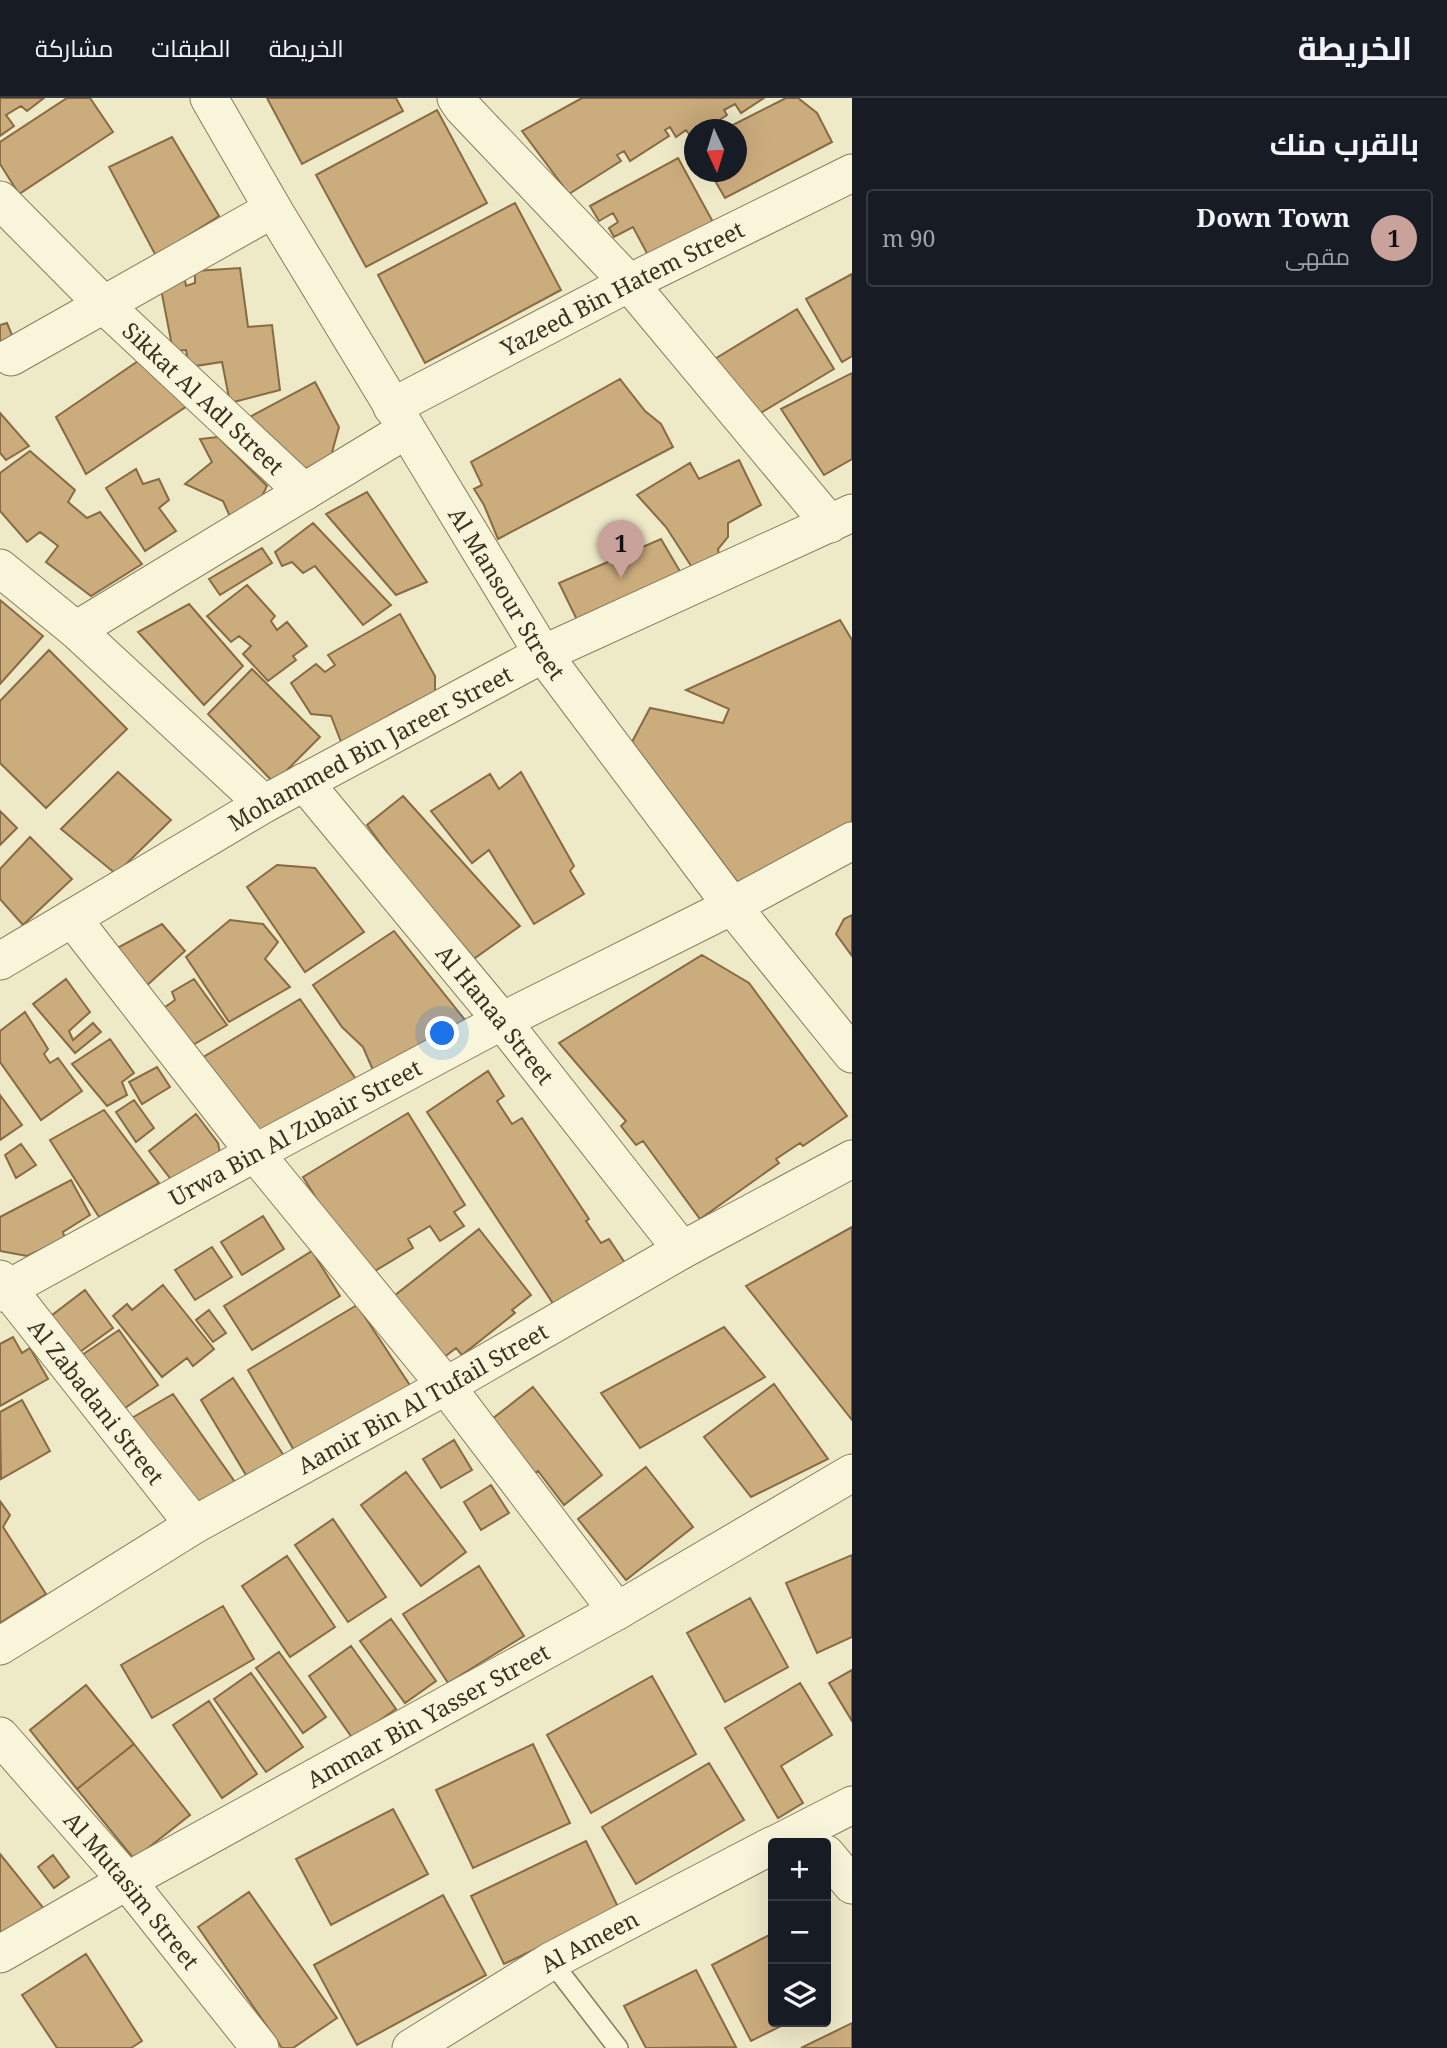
<!DOCTYPE html>
<html lang="ar">
<head>
<meta charset="utf-8">
<style>
	body { margin:0; font-family:"Noto Serif",Cairo,serif; background:#242831; color:#f1f3f6; direction:rtl }
	.controls { position:absolute; right:21px; bottom:21px; display:grid; overflow:hidden; border-radius:7px; box-shadow:0 7px 28px #0002 }
	.controls button { width:63px; height:63px; display:grid; place-items:center; padding:0; border:0; border-bottom:2px solid #363941; background:#171b24; color:#f1f3f6; font:35px sans-serif }
	.compass { position:absolute; left:684px; top:21px; width:63px; height:63px; border-radius:50%; background:#171b24; box-shadow:0 7px 28px #0002; rotate:176deg }
	.you { position:absolute; left:443px; top:936px; width:24px; height:24px; margin:-18px; border:5px solid #fff; border-radius:50%; background:#1a73e8; box-shadow:0 0 0 10px #1a73e833 }
	.badge { display:grid; place-items:center; width:46px; height:46px; border-radius:50%; background:#c9a29c; color:#111; font-size:23px; font-weight:700 }
	.pin { position:absolute; translate:-50% -58px; filter:drop-shadow(0 2px 4px #0008) }
	.pin::after { content:''; position:absolute; top:37px; width:24px; height:21px; background:inherit; clip-path:polygon(0 0,100% 0,50% 100%) }
	.list { margin:0; padding:0; list-style:none }
	h2 { display:flex; justify-content:space-between; align-items:center; height:91px; margin:0; padding:0 28px; font-size:30px }
	h2 small { font-size:23px; font-weight:400; color:#9ea1a6 }
	.list li { display:grid; grid-template-columns:46px 1fr auto; gap:21px; align-items:center; box-sizing:border-box; height:98px; margin:0 14px 14px; padding:0 14px; border:2px solid #363941; border-radius:7px }
	.list b { display:block; font-size:26px; white-space:nowrap }
	.list p { margin:0; font-size:23px; white-space:nowrap; color:#9ea1a6 }
	.list em { font-size:23px; font-style:normal; color:#9ea1a6 }
	.icon { flex:none; width:38px; height:38px; fill:none; stroke:currentColor; stroke-width:2; stroke-linecap:round; stroke-linejoin:round }
	.map { position:relative; flex:none; width:852px; height:1950px; overflow:hidden; direction:ltr }
	header { display:flex; align-items:center; gap:42px; box-sizing:border-box; height:98px; padding:0 35px; background:#171b24; border-bottom:2px solid #363941 }
	header strong { font-size:33px }
	nav { display:flex; gap:38px; margin-inline-start:auto; font-size:24px }
	main { display:flex }
	aside { flex:1; background:#171b24 }
	.map>svg:first-child { display:block }
</style>
</head>
<body>
<header>
<strong>الخريطة</strong>
<nav><a>الخريطة</a><a>الطبقات</a><a>مشاركة</a></nav>
</header>
<main>
<aside>
<h2>بالقرب منك<small></small></h2>
<ul class="list">
<li><span class="badge">1</span><div><b>Down Town</b><p>مقهى</p></div><em>90 m</em></li>
</ul>
</aside>
<div class="map">
<svg width="852" height="1950" viewBox="0 0 852 1950">
	<rect width="100%" height="100%" fill="#eee9c7"/>
	<!-- building -->
	<path fill="#cbac7d" stroke="#886b42" stroke-width="2" d="M 0,0 L 44,0 L 27,13 L 21,8 L 6,17 L 14,28 L 0,38 Z
		M 67,0 L 90,0 L 113,34 L 19,96 L 0,66 L 0,44 Z
		M 267,0 L 396,0 L 403,13 L 302,66 Z
		M 582,0 L 764,0 L 741,15 L 735,6 L 724,12 L 727,17 L 705,32 L 694,32 L 694,39 L 692,40 L 686,32 L 676,39 L 670,29 L 665,32 L 669,38 L 630,63 L 624,53 L 617,57 L 621,63 L 569,96 L 522,33 Z
		M 786,0 L 798,0 L 817,15 L 832,44 L 725,100 L 710,74 L 736,74 L 736,32 L 723,32 Z
		M 437,12 L 487,105 L 366,169 L 316,77 Z
		M 172,39 L 219,118 L 156,158 L 109,69 Z
		M 678,60 L 713,124 L 649,159 L 633,129 L 614,139 L 609,130 L 618,124 L 613,115 L 599,123 L 590,108 Z
		M 515,105 L 561,192 L 425,265 L 378,177 Z
		M 240,170 L 248,229 L 272,227 L 280,292 L 230,305 L 222,264 L 189,269 L 186,252 L 173,253 L 160,186 L 184,177 L 186,188 L 195,185 L 195,173 Z
		M 852,176 L 852,258 L 842,264 L 806,201 Z
		M 797,211 L 834,271 L 749,322 L 713,262 Z
		M 7,225 L 17,249 L 0,260 L 0,227 Z
		M 141,261 L 187,308 L 86,376 L 56,319 Z
		M 852,275 L 852,361 L 824,377 L 781,311 Z
		M 620,281 L 645,313 L 661,326 L 673,349 L 498,441 L 484,407 L 474,391 L 482,387 L 471,364 Z
		M 315,284 L 339,329 L 331,358 L 299,374 L 246,321 Z
		M 0,315 L 29,348 L 6,362 L 0,355 Z
		M 218,339 L 267,388 L 258,406 L 248,406 L 232,423 L 223,403 L 185,386 L 212,364 L 200,341 Z
		M 30,353 L 75,392 L 68,404 L 87,420 L 100,414 L 142,466 L 91,498 L 46,464 L 58,448 L 40,434 L 27,444 L 0,413 L 0,375 Z
		M 739,362 L 761,407 L 728,425 L 728,439 L 718,451 L 721,469 L 697,477 L 666,429 L 637,397 L 690,365 L 699,381 Z
		M 136,371 L 143,386 L 159,381 L 169,402 L 159,410 L 176,433 L 145,453 L 106,390 Z
		M 367,394 L 427,484 L 396,497 L 326,416 Z
		M 313,425 L 391,507 L 363,527 L 315,468 L 303,475 L 292,464 L 282,468 L 275,454 Z
		M 661,441 L 681,475 L 579,526 L 559,485 Z
		M 262,450 L 272,465 L 220,497 L 209,481 Z
		M 247,487 L 275,518 L 271,523 L 277,532 L 287,524 L 307,548 L 293,558 L 296,562 L 268,583 L 243,556 L 251,548 L 239,538 L 231,544 L 207,518 Z
		M 0,502 L 43,538 L 0,586 Z
		M 189,506 L 243,568 L 204,607 L 138,534 Z
		M 400,516 L 435,578 L 435,594 L 393,615 L 343,649 L 331,618 L 311,616 L 291,585 L 316,566 L 325,574 L 335,567 L 328,557 Z
		M 840,522 L 852,542 L 852,731 L 742,790 L 632,644 L 650,610 L 723,625 L 729,611 L 686,592 Z
		M 49,552 L 127,631 L 46,710 L 0,665 L 0,603 Z
		M 252,571 L 320,639 L 274,685 L 208,616 Z
		M 118,674 L 171,722 L 116,776 L 61,731 Z
		M 521,674 L 574,768 L 570,773 L 584,796 L 534,826 L 489,752 L 472,765 L 431,713 L 490,676 L 499,691 Z
		M 403,698 L 520,828 L 468,865 L 367,727 Z
		M 0,713 L 17,730 L 0,747 Z
		M 30,739 L 72,781 L 23,827 L 0,801 L 0,771 Z
		M 277,767 L 315,770 L 364,834 L 305,874 L 247,789 Z
		M 852,817 L 852,858 L 836,836 L 844,821 Z
		M 230,822 L 263,826 L 278,844 L 265,861 L 290,889 L 229,924 L 186,859 Z
		M 162,826 L 185,853 L 144,890 L 117,850 Z
		M 394,833 L 465,922 L 376,979 L 363,949 L 342,929 L 313,887 Z
		M 702,857 L 749,885 L 847,1018 L 803,1048 L 800,1045 L 776,1061 L 779,1065 L 700,1121 L 643,1043 L 636,1047 L 621,1028 L 626,1023 L 559,945 Z
		M 66,881 L 90,914 L 69,933 L 73,942 L 93,925 L 101,934 L 75,955 L 33,906 Z
		M 194,881 L 227,927 L 186,951 L 154,917 L 175,902 L 172,894 Z
		M 300,901 L 358,984 L 271,1035 L 242,1032 L 195,964 Z
		M 25,914 L 48,951 L 44,956 L 50,965 L 58,960 L 82,993 L 41,1022 L 0,964 L 0,933 Z
		M 110,941 L 134,975 L 122,984 L 127,997 L 107,1008 L 72,966 Z
		M 157,969 L 170,989 L 142,1006 L 129,984 Z
		M 488,973 L 504,998 L 497,1003 L 512,1026 L 522,1020 L 589,1121 L 586,1123 L 601,1145 L 609,1141 L 627,1168 L 558,1213 L 427,1014 Z
		M 0,997 L 22,1027 L 0,1042 Z
		M 134,1002 L 154,1030 L 136,1044 L 116,1014 Z
		M 104,1012 L 159,1085 L 99,1119 L 50,1042 Z
		M 408,1015 L 465,1107 L 454,1114 L 464,1128 L 440,1143 L 430,1128 L 408,1141 L 413,1150 L 365,1179 L 303,1079 Z
		M 196,1016 L 218,1045 L 220,1055 L 177,1089 L 149,1053 Z
		M 21,1046 L 36,1067 L 16,1080 L 5,1057 Z
		M 71,1082 L 90,1117 L 63,1134 L 65,1141 L 27,1158 L 0,1153 L 0,1119 Z
		M 263,1118 L 284,1151 L 242,1177 L 221,1144 Z
		M 852,1129 L 852,1322 L 746,1188 Z
		M 479,1131 L 531,1197 L 512,1212 L 515,1215 L 462,1257 L 456,1250 L 443,1260 L 394,1198 Z
		M 212,1149 L 232,1179 L 195,1202 L 175,1172 Z
		M 312,1153 L 340,1198 L 252,1252 L 224,1208 Z
		M 163,1187 L 214,1251 L 193,1268 L 187,1260 L 162,1279 L 113,1218 L 127,1206 L 132,1212 Z
		M 85,1192 L 113,1230 L 70,1261 L 43,1224 Z
		M 357,1207 L 413,1292 L 299,1361 L 248,1272 Z
		M 209,1212 L 226,1235 L 213,1244 L 196,1222 Z
		M 724,1229 L 765,1279 L 640,1350 L 601,1295 Z
		M 119,1232 L 158,1287 L 112,1319 L 73,1263 Z
		M 13,1239 L 22,1255 L 30,1250 L 48,1281 L 0,1308 L 0,1246 Z
		M 233,1280 L 288,1364 L 252,1387 L 201,1302 Z
		M 774,1286 L 828,1361 L 751,1399 L 704,1339 Z
		M 533,1289 L 602,1377 L 564,1407 L 538,1373 L 531,1379 L 492,1321 Z
		M 173,1296 L 242,1394 L 198,1418 L 125,1324 Z
		M 22,1302 L 50,1353 L 1,1381 L 0,1314 Z
		M 454,1342 L 472,1372 L 441,1390 L 423,1361 Z
		M 646,1369 L 693,1429 L 626,1482 L 578,1421 Z
		M 406,1374 L 466,1454 L 421,1488 L 361,1407 Z
		M 491,1387 L 509,1415 L 481,1432 L 464,1404 Z
		M 0,1403 L 10,1417 L 3,1429 L 46,1496 L 0,1525 Z
		M 333,1421 L 386,1499 L 348,1524 L 295,1447 Z
		M 852,1457 L 852,1539 L 817,1555 L 786,1485 Z
		M 287,1458 L 335,1529 L 290,1559 L 242,1488 Z
		M 479,1468 L 524,1538 L 448,1585 L 403,1516 Z
		M 750,1500 L 788,1569 L 725,1604 L 687,1535 Z
		M 223,1508 L 254,1561 L 152,1620 L 121,1567 Z
		M 391,1521 L 436,1583 L 405,1605 L 360,1543 Z
		M 351,1548 L 396,1611 L 353,1641 L 309,1578 Z
		M 279,1554 L 326,1619 L 303,1635 L 256,1570 Z
		M 852,1572 L 852,1623 L 829,1585 Z
		M 251,1575 L 303,1649 L 266,1674 L 214,1601 Z
		M 652,1578 L 696,1656 L 591,1715 L 547,1637 Z
		M 800,1585 L 832,1637 L 781,1668 L 803,1705 L 778,1720 L 725,1630 Z
		M 86,1587 L 134,1646 L 77,1691 L 30,1632 Z
		M 209,1603 L 257,1676 L 222,1700 L 173,1627 Z
		M 134,1646 L 190,1717 L 134,1761 L 77,1691 Z
		M 533,1646 L 570,1725 L 473,1770 L 436,1692 Z
		M 709,1665 L 744,1722 L 636,1786 L 602,1729 Z
		M 393,1711 L 428,1776 L 331,1827 L 296,1761 Z
		M 586,1743 L 619,1811 L 504,1866 L 471,1798 Z
		M 0,1756 L 45,1812 L 0,1847 Z
		M 53,1757 L 69,1779 L 54,1790 L 38,1769 Z
		M 249,1794 L 337,1920 L 293,1950 L 282,1950 L 198,1829 Z
		M 443,1797 L 486,1877 L 357,1947 L 314,1867 Z
		M 773,1835 L 773,1924 L 789,1924 L 751,1943 L 712,1867 Z
		M 86,1856 L 142,1943 L 131,1950 L 57,1950 L 22,1897 Z
		M 696,1872 L 736,1949 L 646,1950 L 624,1908 Z
		M 852,1925 L 852,1950 L 801,1950 Z"/>
	<g fill="none" stroke-linecap="round" stroke-linejoin="round">
		<!-- lane casing -->
		<g stroke="#897c5c" stroke-width="22">
			<path id="lane" d="M 551,1863 L 618,1950"/>
		</g>
		<!-- street casing -->
		<g stroke="#897c5c" stroke-width="39">
			<g id="street">
				<path id="s1" d="M 209,0 L 273,111 L 543,556 L 732,808 L 852,956"/>
				<path d="M 456,0 L 462,9 L 629,185 L 830,426"/>
				<path id="s2" d="M 0,102 L 103,206 L 304,394"/>
				<path d="M 11,259 L 273,111"/>
				<path id="s3" d="M 392,309 L 629,185 L 852,75"/>
				<path d="M 0,470 L 76,532 L 264,706"/>
				<path d="M 76,532 L 406,332"/>
				<path id="s4" d="M 304,684 L 502,923 L 682,1152"/>
				<path d="M 72,820 L 255,1055 L 446,1288 L 617,1513"/>
				<path id="s5" d="M 0,863 L 264,706 L 543,556 L 852,415"/>
				<path id="s6" d="M 0,1181 L 194,1427"/>
				<path id="s7" d="M 0,1195 L 255,1055 L 502,923 L 732,808 L 852,743"/>
				<path id="s8" d="M 0,1548 L 194,1427 L 446,1288 L 682,1152 L 852,1061"/>
				<path id="s9" d="M 0,1638 L 127,1783 L 260,1950"/>
				<path d="M 778,1745 L 852,1707"/>
				<path d="M 826,1756 L 852,1787"/>
				<path id="s10" d="M 0,1856 L 127,1783 L 617,1513 L 852,1375"/>
				<path id="s11" d="M 411,1950 L 551,1863 L 773,1747"/>
			</g>
		</g>
		<!-- lane -->
		<use href="#lane" stroke="#f9f5da" stroke-width="19"/>
		<!-- street -->
		<use href="#street" stroke="#f9f5da" stroke-width="37"/>
	</g>
	<g text-anchor="middle" dominant-baseline="central" stroke-width="5" stroke-linejoin="round" paint-order="stroke">
		<!-- street labels -->
		<g font-size="23" fill="#3a3120" stroke="#f5f2d6">
			<text stroke="none"><textPath href="#s3" startOffset="259">Yazeed Bin Hatem Street</textPath></text>
			<text stroke="none"><textPath href="#s2" startOffset="284">Sikkat Al Adl Street</textPath></text>
			<text stroke="none"><textPath href="#s1" startOffset="578">Al Mansour Street</textPath></text>
			<text stroke="none"><textPath href="#s5" startOffset="427">Mohammed Bin Jareer Street</textPath></text>
			<text stroke="none"><textPath href="#s4" startOffset="301">Al Hanaa Street</textPath></text>
			<text stroke="none"><textPath href="#s7" startOffset="336">Urwa Bin Al Zubair Street</textPath></text>
			<text stroke="none"><textPath href="#s8" startOffset="490">Aamir Bin Al Tufail Street</textPath></text>
			<text stroke="none"><textPath href="#s6" startOffset="156">Al Zabadani Street</textPath></text>
			<text stroke="none"><textPath href="#s10" startOffset="490">Ammar Bin Yasser Street</textPath></text>
			<text stroke="none"><textPath href="#s9" startOffset="203">Al Mutasim Street</textPath></text>
			<text stroke="none"><textPath href="#s11" startOffset="208">Al Ameen</textPath></text>
		</g>
	</g>
</svg>
<div class="controls">
<button>+</button>
<button>−</button>
<button><svg class="icon" aria-label="layers" viewBox="0 0 24 24"><path d="M12 4l9 5-9 5-9-5zM3 14l9 5 9-5"/></svg></button>
</div>
<svg class="compass" viewBox="-18 -18 36 36"><path d="M0-13l5 13h-10z" fill="#e53935"/><path d="M0 13l5-13h-10z" fill="#9ea1a6"/></svg>
<div class="you"></div>
<div class="pin badge" style="left:621px;top:480px">1</div>
</div>
</main>
</body>
</html>
